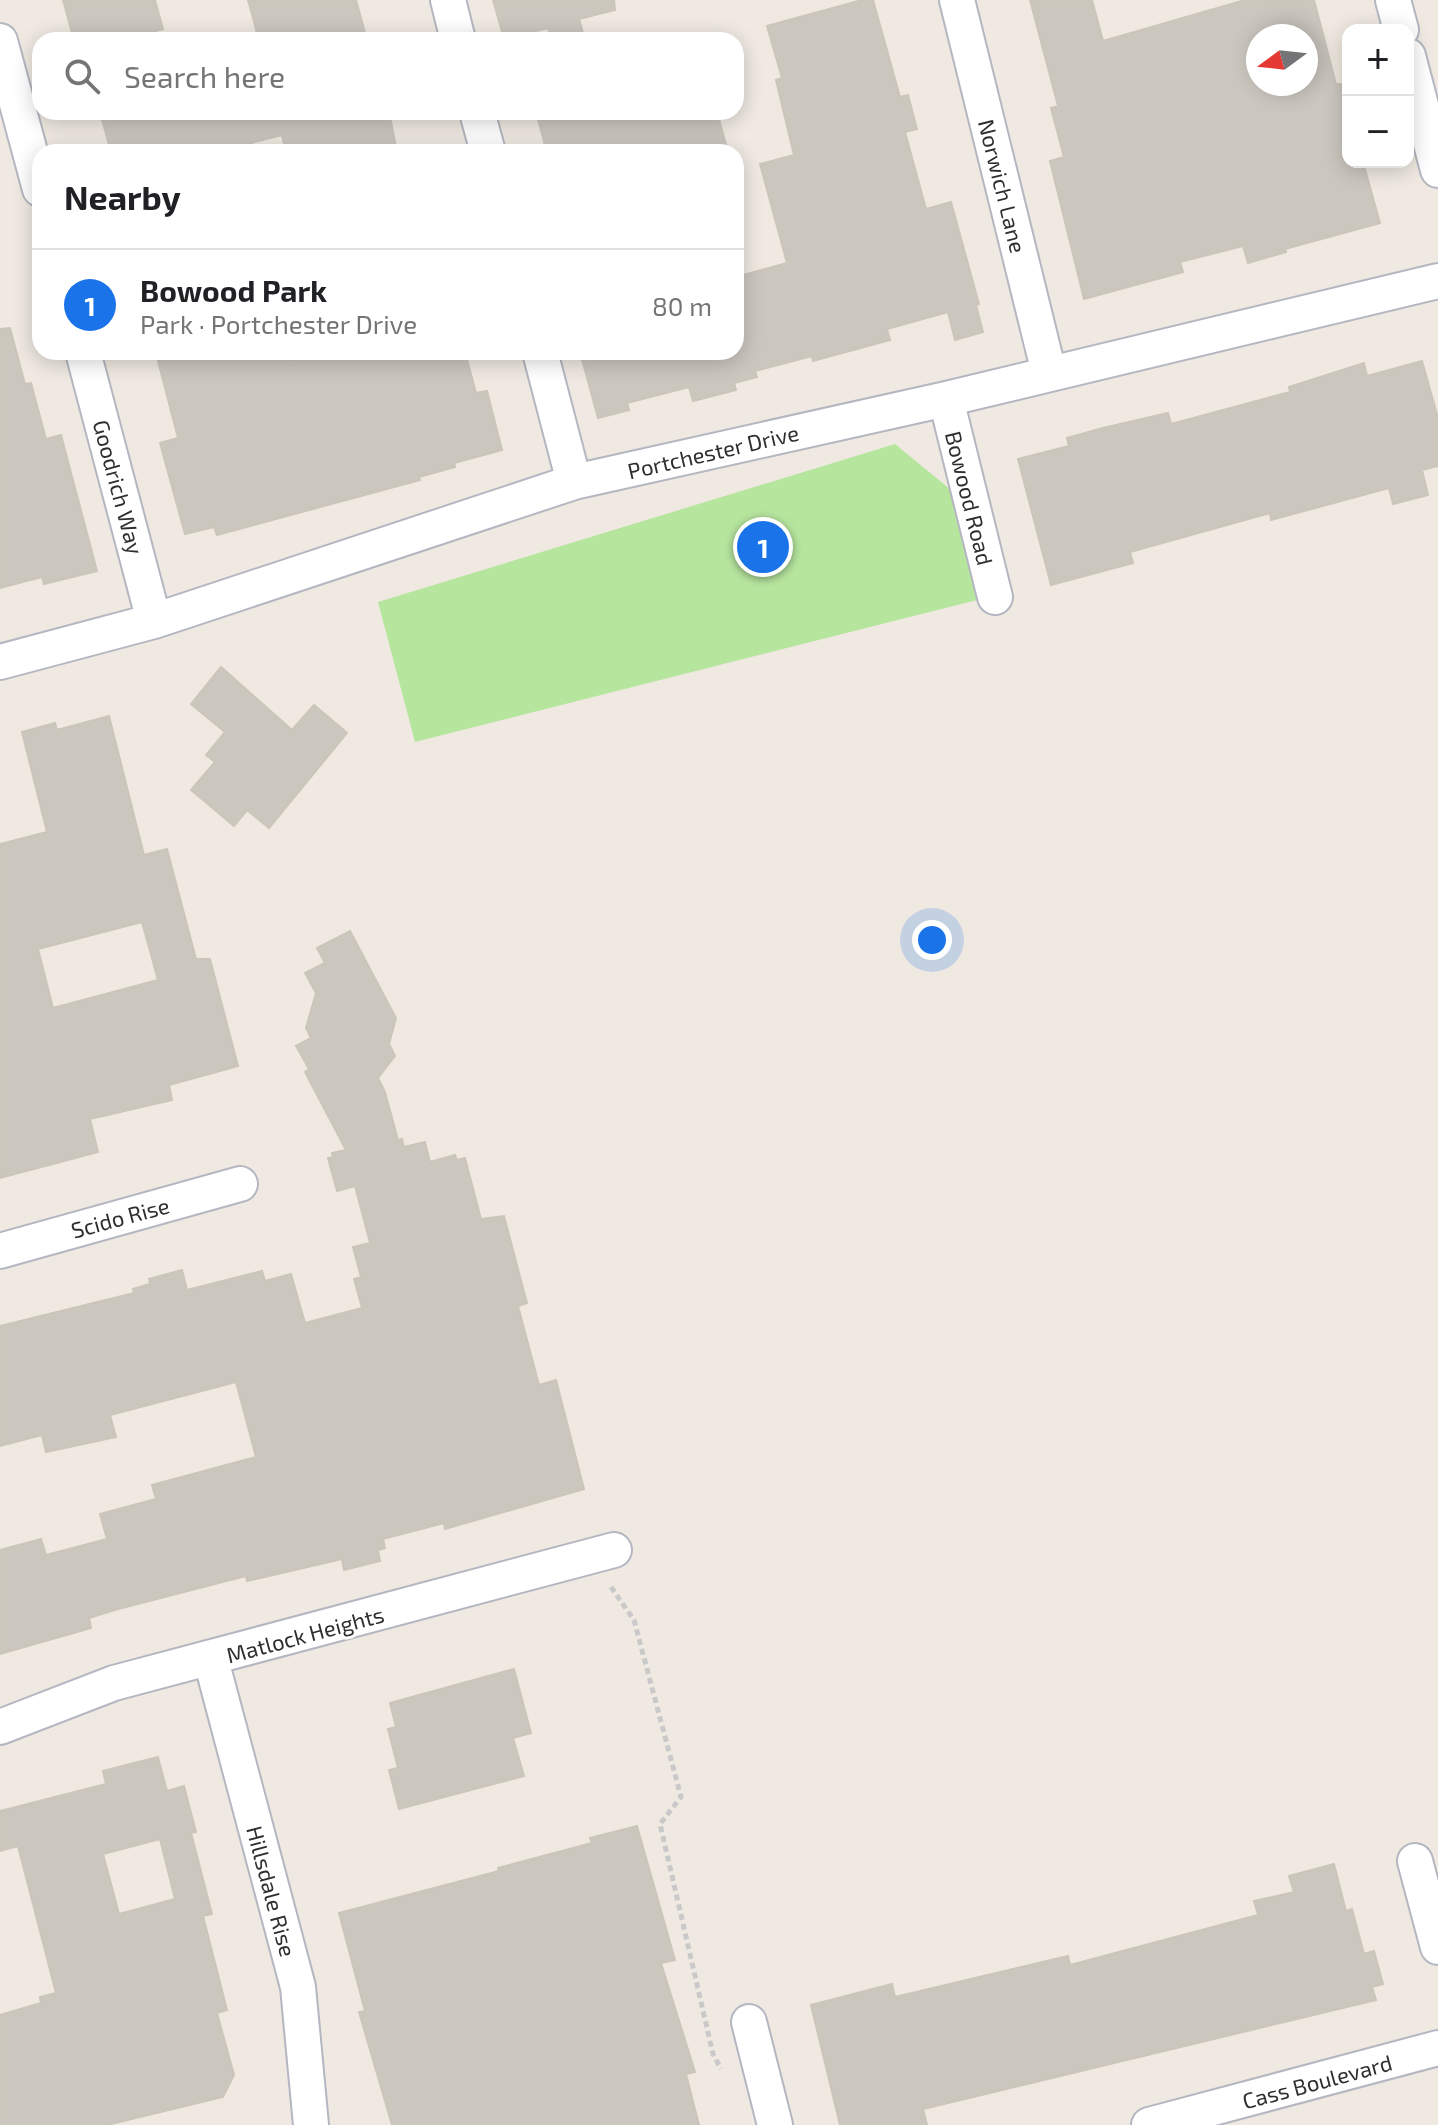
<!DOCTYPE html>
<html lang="en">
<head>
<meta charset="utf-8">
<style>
	body { margin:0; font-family:"Exo 2",sans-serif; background:#f2f2f2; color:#202124 }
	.controls { position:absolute; right:24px; top:24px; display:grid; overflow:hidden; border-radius:16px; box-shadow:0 4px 20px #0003 }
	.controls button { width:72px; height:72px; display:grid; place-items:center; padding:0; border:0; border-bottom:2px solid #e0e0e0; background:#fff; color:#202124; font:40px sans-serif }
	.compass { position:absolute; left:1246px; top:24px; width:72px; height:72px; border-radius:50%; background:#fff; box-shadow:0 4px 20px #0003; rotate:255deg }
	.you { position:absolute; left:932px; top:940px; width:28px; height:28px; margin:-20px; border:6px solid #fff; border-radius:50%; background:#1a73e8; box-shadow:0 0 0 12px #1a73e833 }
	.badge { display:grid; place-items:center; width:52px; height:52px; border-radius:50%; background:#1a73e8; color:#fff; font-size:26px; font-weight:700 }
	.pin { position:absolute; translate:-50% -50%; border:4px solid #fff; box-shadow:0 2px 8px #0006 }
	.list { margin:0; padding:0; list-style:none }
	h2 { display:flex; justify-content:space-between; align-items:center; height:104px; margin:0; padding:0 32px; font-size:34px }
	h2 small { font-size:26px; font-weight:400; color:#757577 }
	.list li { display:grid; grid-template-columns:52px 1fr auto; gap:24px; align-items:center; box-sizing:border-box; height:112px; padding:0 32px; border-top:2px solid #e0e0e0 }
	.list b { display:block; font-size:30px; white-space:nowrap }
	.list p { margin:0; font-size:26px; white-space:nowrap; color:#757577 }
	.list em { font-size:26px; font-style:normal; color:#757577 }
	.icon { flex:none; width:44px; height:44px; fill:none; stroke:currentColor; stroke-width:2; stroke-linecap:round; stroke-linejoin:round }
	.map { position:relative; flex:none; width:1438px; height:2125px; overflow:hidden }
	.search { position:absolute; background:#fff; box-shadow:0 4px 20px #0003; left:32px; top:32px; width:712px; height:88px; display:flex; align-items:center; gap:20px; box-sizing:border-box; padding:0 28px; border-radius:24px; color:#757577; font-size:30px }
	.panel { position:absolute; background:#fff; box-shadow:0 4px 20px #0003; left:32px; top:144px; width:712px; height:216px; border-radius:24px }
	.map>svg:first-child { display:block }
</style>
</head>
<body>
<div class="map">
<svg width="1438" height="2125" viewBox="0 0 1438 2125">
	<rect width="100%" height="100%" fill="#efe9e1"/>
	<!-- green -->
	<path fill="#b6e59e" d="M 895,444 L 956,494 L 981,599 L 415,742 L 378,602 Z"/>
	<!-- building -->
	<path fill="#cbc7bf" stroke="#cbc5ba" stroke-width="2" fill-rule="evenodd" d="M 63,0 L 155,0 L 163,29 L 122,40 L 74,40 Z
		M 248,0 L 356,0 L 367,40 L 259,40 Z
		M 493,0 L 614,0 L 615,10 L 579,19 L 585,40 L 551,40 L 548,28 L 504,39 Z
		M 862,0 L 873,0 L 900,97 L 908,95 L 917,129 L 905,132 L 926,209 L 951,202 L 979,304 L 976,305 L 983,332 L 955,340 L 948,312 L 887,329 L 890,340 L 813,361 L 812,356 L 755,371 L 757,377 L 734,383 L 736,390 L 693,401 L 689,387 L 627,403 L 629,410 L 598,418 L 580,352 L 736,352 L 736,277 L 787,263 L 760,164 L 794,155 L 776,80 L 782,78 L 767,26 Z
		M 1030,0 L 1092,0 L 1103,41 L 1245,0 L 1314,0 L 1336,84 L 1342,84 L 1348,106 L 1348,162 L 1363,162 L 1380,223 L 1285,249 L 1286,252 L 1248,263 L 1243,246 L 1180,262 L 1183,272 L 1084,299 L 1050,161 L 1064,157 L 1051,108 L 1058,106 ZM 1258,36 L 1306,36 L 1306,84 L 1258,84 Z
		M 100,112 L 389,112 L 397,152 L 286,152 L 282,135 L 217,152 L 111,152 Z
		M 536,112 L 717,112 L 728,152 L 547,152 Z
		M 10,328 L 25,384 L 31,383 L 46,439 L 61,435 L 97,571 L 44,584 L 42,577 L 0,588 L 0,329 Z
		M 187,352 L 285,352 L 287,361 L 320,352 L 465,352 L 476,393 L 487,391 L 502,450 L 454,463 L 455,467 L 419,477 L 420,480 L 217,535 L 214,527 L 185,534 L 160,443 L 178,438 L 158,361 Z
		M 1422,361 L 1438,418 L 1438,466 L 1422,470 L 1428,495 L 1393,504 L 1389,488 L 1271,520 L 1270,513 L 1130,552 L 1133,563 L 1051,585 L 1018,459 L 1069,446 L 1067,438 L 1103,428 L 1168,413 L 1171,424 L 1290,392 L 1289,387 L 1364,363 L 1367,376 Z
		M 221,667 L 292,730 L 314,705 L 347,733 L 269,828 L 247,810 L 234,826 L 191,790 L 215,762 L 206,755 L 225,732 L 191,704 Z
		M 109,716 L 144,855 L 167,849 L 196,959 L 210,959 L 238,1066 L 169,1085 L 172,1100 L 90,1119 L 98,1152 L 0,1178 L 0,844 L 47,832 L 22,732 L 55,723 L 57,730 ZM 142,922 L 158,980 L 53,1008 L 38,949 Z
		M 350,931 L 396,1018 L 389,1044 L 395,1056 L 378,1078 L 385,1092 L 398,1140 L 402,1139 L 404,1147 L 425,1142 L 430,1162 L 455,1155 L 457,1160 L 465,1158 L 481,1219 L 504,1216 L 527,1303 L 518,1306 L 539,1385 L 556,1380 L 584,1489 L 445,1529 L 444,1523 L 383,1539 L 385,1548 L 378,1550 L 380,1561 L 344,1570 L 342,1559 L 247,1581 L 246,1576 L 118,1609 L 89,1618 L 91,1628 L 0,1654 L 0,1550 L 41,1539 L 46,1555 L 107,1539 L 100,1514 L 156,1499 L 152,1485 L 256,1457 L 236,1382 L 110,1415 L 116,1437 L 46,1452 L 42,1435 L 0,1446 L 0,1326 L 134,1293 L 133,1289 L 150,1284 L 149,1279 L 182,1270 L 187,1290 L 262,1271 L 265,1281 L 291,1274 L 305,1323 L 362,1308 L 354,1279 L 361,1277 L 353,1247 L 370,1243 L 355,1186 L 337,1191 L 328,1158 L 333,1157 L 332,1153 L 346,1150 L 305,1072 L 309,1069 L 296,1046 L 311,1038 L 306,1028 L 316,993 L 305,973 L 325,963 L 317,948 Z
		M 514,1669 L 531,1733 L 513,1738 L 524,1776 L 399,1809 L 389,1770 L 398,1768 L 388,1729 L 396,1727 L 390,1703 Z
		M 158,1757 L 167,1791 L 184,1786 L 196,1832 L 191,1833 L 212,1914 L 203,1916 L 227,2010 L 217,2013 L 234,2075 L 223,2097 L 107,2125 L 0,2125 L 0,2015 L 41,2003 L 40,1997 L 56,1993 L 18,1846 L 0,1851 L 0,1811 L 106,1784 L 103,1771 ZM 160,1839 L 175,1899 L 119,1914 L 103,1854 Z
		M 637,1826 L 675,1960 L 661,1963 L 695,2072 L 686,2074 L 699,2125 L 392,2125 L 359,2012 L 365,2011 L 339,1913 L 499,1871 L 498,1868 L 592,1843 L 590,1838 Z
		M 1334,1864 L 1346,1911 L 1352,1909 L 1364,1954 L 1374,1951 L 1383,1984 L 1372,1987 L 1376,2000 L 923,2109 L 927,2125 L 840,2125 L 811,2005 L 892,1984 L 895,1997 L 1068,1956 L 1070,1965 L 1258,1915 L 1254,1901 L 1294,1892 L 1289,1876 Z"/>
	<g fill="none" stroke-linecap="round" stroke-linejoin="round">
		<!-- street casing -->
		<g stroke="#b4b7c1" stroke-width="38">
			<path id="street" d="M 448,0 L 458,40
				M 957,0 L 1049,373
				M 1393,0 L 1401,30
				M 0,41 L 40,189
				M 1408,56 L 1438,170
				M 477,112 L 488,152
				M 83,352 L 154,621
				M 540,352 L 574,482
				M 946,399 L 995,597
				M 0,662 L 154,621 L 574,482 L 946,399 L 1438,281
				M 0,1251 L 240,1184
				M 211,1660 L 298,1987 L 311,2125
				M 0,1727 L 114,1683 L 614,1550
				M 1415,1861 L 1438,1947
				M 749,2022 L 775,2125
				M 1149,2125 L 1438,2048"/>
		</g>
		<!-- path -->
		<path stroke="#c9c9c9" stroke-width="5" stroke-dasharray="6 4" stroke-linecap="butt" d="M 611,1587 L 634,1620 L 681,1797 L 660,1824 L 713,2054 L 721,2069"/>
		<!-- street -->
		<use href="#street" stroke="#fff" stroke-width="34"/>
	</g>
	<g text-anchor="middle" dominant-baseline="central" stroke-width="6" stroke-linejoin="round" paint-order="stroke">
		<!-- street labels -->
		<g font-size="22" fill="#2e2e2e" stroke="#fff">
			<text transform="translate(1003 186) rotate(76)">Norwich Lane</text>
			<text transform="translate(713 451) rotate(-13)">Portchester Drive</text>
			<text transform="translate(119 487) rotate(75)">Goodrich Way</text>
			<text transform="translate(970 498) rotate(76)">Bowood Road</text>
			<text transform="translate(120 1217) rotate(-15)">Scido Rise</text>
			<text transform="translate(305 1634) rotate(-15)">Matlock Heights</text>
			<text transform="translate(272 1891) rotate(75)">Hillsdale Rise</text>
			<text transform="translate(1317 2081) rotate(-15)">Cass Boulevard</text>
		</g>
	</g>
</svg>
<div class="controls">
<button>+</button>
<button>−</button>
</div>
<svg class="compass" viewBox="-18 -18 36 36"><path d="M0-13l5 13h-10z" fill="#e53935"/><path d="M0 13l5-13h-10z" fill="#757577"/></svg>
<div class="you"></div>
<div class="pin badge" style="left:763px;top:547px">1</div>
<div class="search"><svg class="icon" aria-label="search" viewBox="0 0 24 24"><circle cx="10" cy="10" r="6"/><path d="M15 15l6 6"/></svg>Search here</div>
<section class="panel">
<h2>Nearby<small></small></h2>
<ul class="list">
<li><span class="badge">1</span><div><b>Bowood Park</b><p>Park · Portchester Drive</p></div><em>80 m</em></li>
</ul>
</section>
</div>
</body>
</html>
